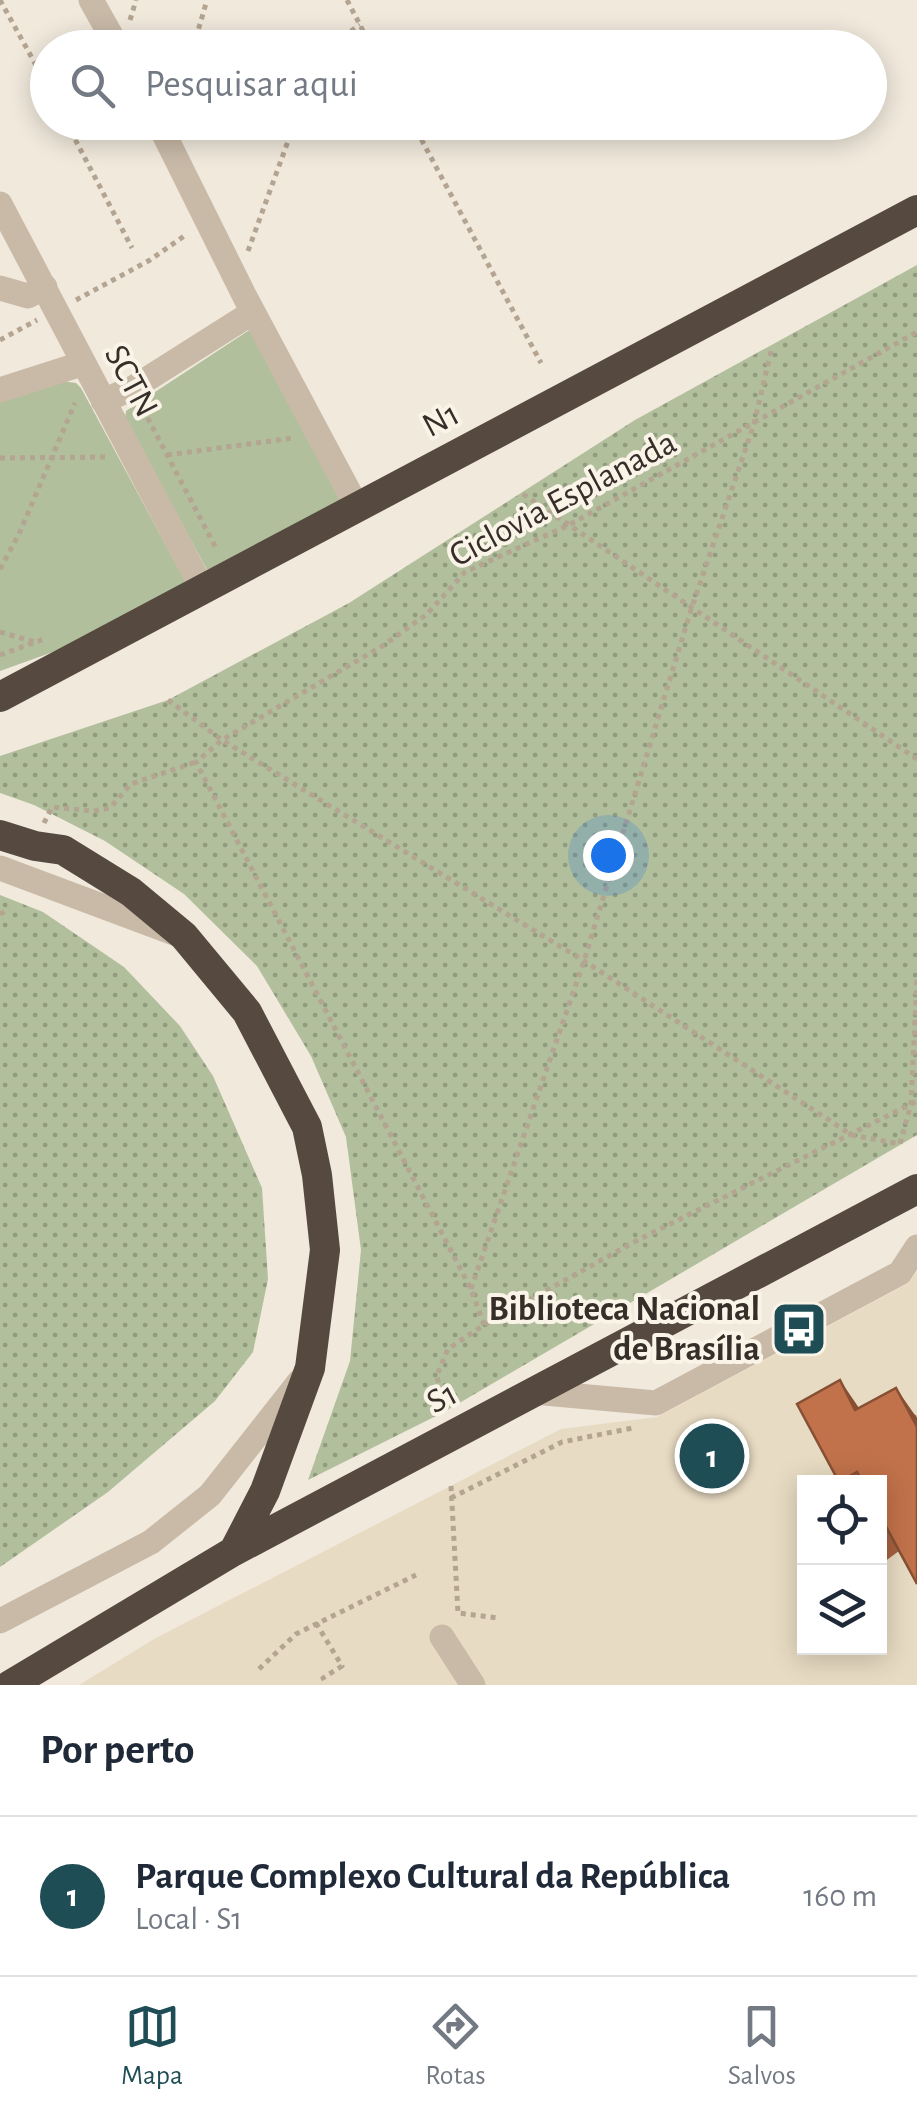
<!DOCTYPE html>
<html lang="pt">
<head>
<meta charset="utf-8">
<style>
	body { margin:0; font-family:"Alegreya Sans",sans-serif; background:#f6f6f7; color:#1f2937 }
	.controls { position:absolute; right:30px; bottom:30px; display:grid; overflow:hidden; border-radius:0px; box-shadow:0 5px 25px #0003 }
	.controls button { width:90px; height:90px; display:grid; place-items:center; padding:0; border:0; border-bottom:2px solid #e0e1e3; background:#fff; color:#1f2937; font:50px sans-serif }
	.you { position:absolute; left:608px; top:855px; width:35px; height:35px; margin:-25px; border:8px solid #fff; border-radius:50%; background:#1a73e8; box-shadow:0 0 0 15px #1a73e833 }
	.badge { display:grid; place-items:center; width:65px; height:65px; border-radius:50%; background:#1f4d56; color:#fff; font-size:32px; font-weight:700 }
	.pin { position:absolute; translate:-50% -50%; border:5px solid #fff; box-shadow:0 2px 10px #0006 }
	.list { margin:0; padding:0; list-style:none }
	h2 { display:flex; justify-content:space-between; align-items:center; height:130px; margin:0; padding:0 40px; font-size:42px }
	h2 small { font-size:32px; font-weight:400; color:#747a83 }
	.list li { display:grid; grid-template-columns:65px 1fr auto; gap:30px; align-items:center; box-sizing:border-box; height:160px; padding:0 40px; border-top:2px solid #e0e1e3 }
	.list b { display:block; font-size:38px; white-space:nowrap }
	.list p { margin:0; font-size:32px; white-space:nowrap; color:#747a83 }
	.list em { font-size:32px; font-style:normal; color:#747a83 }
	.icon { flex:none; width:55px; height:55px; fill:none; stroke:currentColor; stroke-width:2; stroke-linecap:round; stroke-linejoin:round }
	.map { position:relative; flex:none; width:917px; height:1685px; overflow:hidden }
	.search { position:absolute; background:#fff; box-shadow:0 5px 25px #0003; left:30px; right:30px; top:30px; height:110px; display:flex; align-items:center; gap:25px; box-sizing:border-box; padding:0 35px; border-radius:55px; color:#747a83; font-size:38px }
	.sheet { height:290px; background:#fff }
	nav { display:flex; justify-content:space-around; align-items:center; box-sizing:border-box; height:140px; border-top:2px solid #e0e1e3; background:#fff; font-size:28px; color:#747a83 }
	nav a { display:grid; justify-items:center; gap:5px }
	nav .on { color:#1f4d56 }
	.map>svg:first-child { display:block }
</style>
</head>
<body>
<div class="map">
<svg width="917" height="1685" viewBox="0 0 917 1685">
	<defs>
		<pattern id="grass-dots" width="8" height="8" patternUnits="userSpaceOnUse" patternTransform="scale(2.5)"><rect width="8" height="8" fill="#b1bf9c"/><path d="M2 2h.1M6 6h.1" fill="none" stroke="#919c7f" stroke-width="1.8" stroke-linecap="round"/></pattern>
	</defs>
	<rect width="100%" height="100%" fill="#f1e9dc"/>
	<!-- grass -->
	<path fill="url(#grass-dots)" d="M 917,265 L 917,1135 L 444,1412 L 308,1480 L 350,1361 L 361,1250 L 346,1137 L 311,1056 L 257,966 L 184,894 L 105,841 L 34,805 L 0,793 L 0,756 L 168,700 L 349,603 L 635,420 Z
		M 0,895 L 43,912 L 124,967 L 180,1026 L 213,1076 L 262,1188 L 268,1279 L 253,1352 L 215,1401 L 108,1492 L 0,1567 Z"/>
	<!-- park -->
	<path fill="#b1bf9c" d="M 251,329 L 343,506 L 217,588 L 125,419 L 126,411 Z
		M 62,381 L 76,383 L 81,388 L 189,588 L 181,606 L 0,671 L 0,401 Z"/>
	<!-- plaza -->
	<path fill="#e8dbc3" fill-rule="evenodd" d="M 917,1272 L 917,1685 L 79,1685 L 154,1639 L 561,1429 L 657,1417 L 907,1284 ZM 804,1482 L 880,1482 L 880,1648 L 804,1648 Z"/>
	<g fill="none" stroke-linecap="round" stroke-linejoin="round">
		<!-- path -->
		<path stroke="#b4a492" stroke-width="5" stroke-dasharray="5 5" stroke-linecap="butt" d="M 0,0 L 48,87
			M 347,0 L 372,48
			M 130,20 L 136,0
			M 193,48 L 207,0
			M 326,48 L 360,25
			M 66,122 L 132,248
			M 412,122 L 541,363
			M 248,251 L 295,122
			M 76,300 L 150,260 L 187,234
			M 0,340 L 37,320
			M 143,409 L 217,550
			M 167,455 L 293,438
			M 0,458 L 107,457
			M 523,494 L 917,759
			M 0,569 L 19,534 L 75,403
			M 0,632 L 35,642
			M 0,655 L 44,639
			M 168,700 L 222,740 L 584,961 L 852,1135 L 900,1144 L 911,1104 L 917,979
			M 44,823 L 52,807 L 93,811 L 110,808 L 131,784 L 196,762
			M 0,914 L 9,909
			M 471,1289 L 584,961 L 691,610 L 754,424 L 772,347
			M 484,1325 L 471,1289 L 196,762 L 222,740 L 384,645 L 427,614 L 465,572 L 569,525 L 917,332
			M 444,1412 L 437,1375 L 448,1349 L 484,1325 L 636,1241 L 917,1101
			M 451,1486 L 458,1613 L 498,1618
			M 451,1498 L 562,1442 L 633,1428
			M 316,1623 L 342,1666 L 323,1678 L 327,1684
			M 259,1669 L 296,1634 L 416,1575"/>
		<!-- minor -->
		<path stroke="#c9baa8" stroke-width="25" d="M 91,0 L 118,48
			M 158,122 L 245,297 L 357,507
			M 0,204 L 198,580 L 199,591
			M 0,288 L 28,296 L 45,287
			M 0,390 L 81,364
			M 103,401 L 133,388 L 253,312
			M 0,868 L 174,933
			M 533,1392 L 656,1403 L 900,1273 L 917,1247
			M 0,1621 L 151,1542 L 210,1495 L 299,1382
			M 442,1637 L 473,1685"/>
		<!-- highway -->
		<path stroke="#564940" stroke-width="30" d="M 0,697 L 917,210
			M 0,835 L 35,846 L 63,850 L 131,892 L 184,936 L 247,1012 L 307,1127 L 317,1175 L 325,1250 L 310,1368 L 265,1491 L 234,1551
			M 10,1685 L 234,1551 L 917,1189"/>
	</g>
	<!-- wall -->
	<path fill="#a66240" d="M 797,1404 L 859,1408 L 916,1415 L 917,1418 L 917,1584 L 899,1551 L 884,1562 L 880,1556 L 880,1482 L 839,1482 Z"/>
	<!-- shaded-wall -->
	<path fill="#875034" d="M 840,1380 L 859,1408 L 855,1410 Z
		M 896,1388 L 917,1418 L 917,1427 Z"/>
	<!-- building -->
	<path fill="#c1724a" stroke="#875034" stroke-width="2.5" d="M 840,1380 L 855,1410 L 896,1388 L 917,1427 L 917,1584 L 883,1521 L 880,1524 L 880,1482 L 863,1482 L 857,1472 L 839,1482 L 797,1404 Z"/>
	<!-- icons -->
	<defs>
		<g id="bus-square" transform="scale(2.875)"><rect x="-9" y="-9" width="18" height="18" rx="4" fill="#1f4d56" stroke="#f9f3e8"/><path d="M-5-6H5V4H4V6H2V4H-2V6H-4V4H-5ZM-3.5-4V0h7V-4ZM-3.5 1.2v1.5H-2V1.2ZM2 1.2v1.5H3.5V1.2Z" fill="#fff"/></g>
	</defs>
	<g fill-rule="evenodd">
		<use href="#bus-square" x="799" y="1329"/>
	</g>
	<g text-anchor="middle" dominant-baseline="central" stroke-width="8" stroke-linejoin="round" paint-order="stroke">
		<!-- street labels -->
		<g font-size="35" fill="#362e28" stroke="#f9f3e8">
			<text transform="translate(131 381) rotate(62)">SCTN</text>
			<text transform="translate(441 420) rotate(-28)">N1</text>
			<text transform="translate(563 499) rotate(-28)">Ciclovia Esplanada</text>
			<text transform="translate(442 1398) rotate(-28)">S1</text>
		</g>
		<!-- poi labels -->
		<g font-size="35" font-weight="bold" fill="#362e28" stroke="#f9f3e8" text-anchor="end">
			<text x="760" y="1309">Biblioteca Nacional<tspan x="760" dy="40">de Brasília</tspan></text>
		</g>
	</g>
</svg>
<div class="controls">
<button><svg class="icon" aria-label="locate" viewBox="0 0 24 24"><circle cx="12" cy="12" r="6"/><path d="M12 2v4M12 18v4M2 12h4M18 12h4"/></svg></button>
<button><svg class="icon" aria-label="layers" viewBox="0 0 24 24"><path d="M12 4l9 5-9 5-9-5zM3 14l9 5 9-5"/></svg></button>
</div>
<div class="you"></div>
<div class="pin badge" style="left:712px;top:1456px">1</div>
<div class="search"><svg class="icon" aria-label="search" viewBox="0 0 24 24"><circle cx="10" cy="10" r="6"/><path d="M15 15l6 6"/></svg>Pesquisar aqui</div>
</div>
<section class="sheet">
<h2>Por perto<small></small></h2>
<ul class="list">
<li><span class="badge">1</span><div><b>Parque Complexo Cultural da República</b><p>Local · S1</p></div><em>160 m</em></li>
</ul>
</section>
<nav>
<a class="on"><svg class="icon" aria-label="map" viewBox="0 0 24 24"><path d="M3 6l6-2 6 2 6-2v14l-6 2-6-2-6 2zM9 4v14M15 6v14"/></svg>Mapa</a>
<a><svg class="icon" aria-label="directions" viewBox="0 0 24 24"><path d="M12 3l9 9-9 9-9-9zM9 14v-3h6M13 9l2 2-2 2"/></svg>Rotas</a>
<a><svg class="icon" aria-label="saved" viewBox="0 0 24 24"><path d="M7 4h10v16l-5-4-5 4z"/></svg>Salvos</a>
</nav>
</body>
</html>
